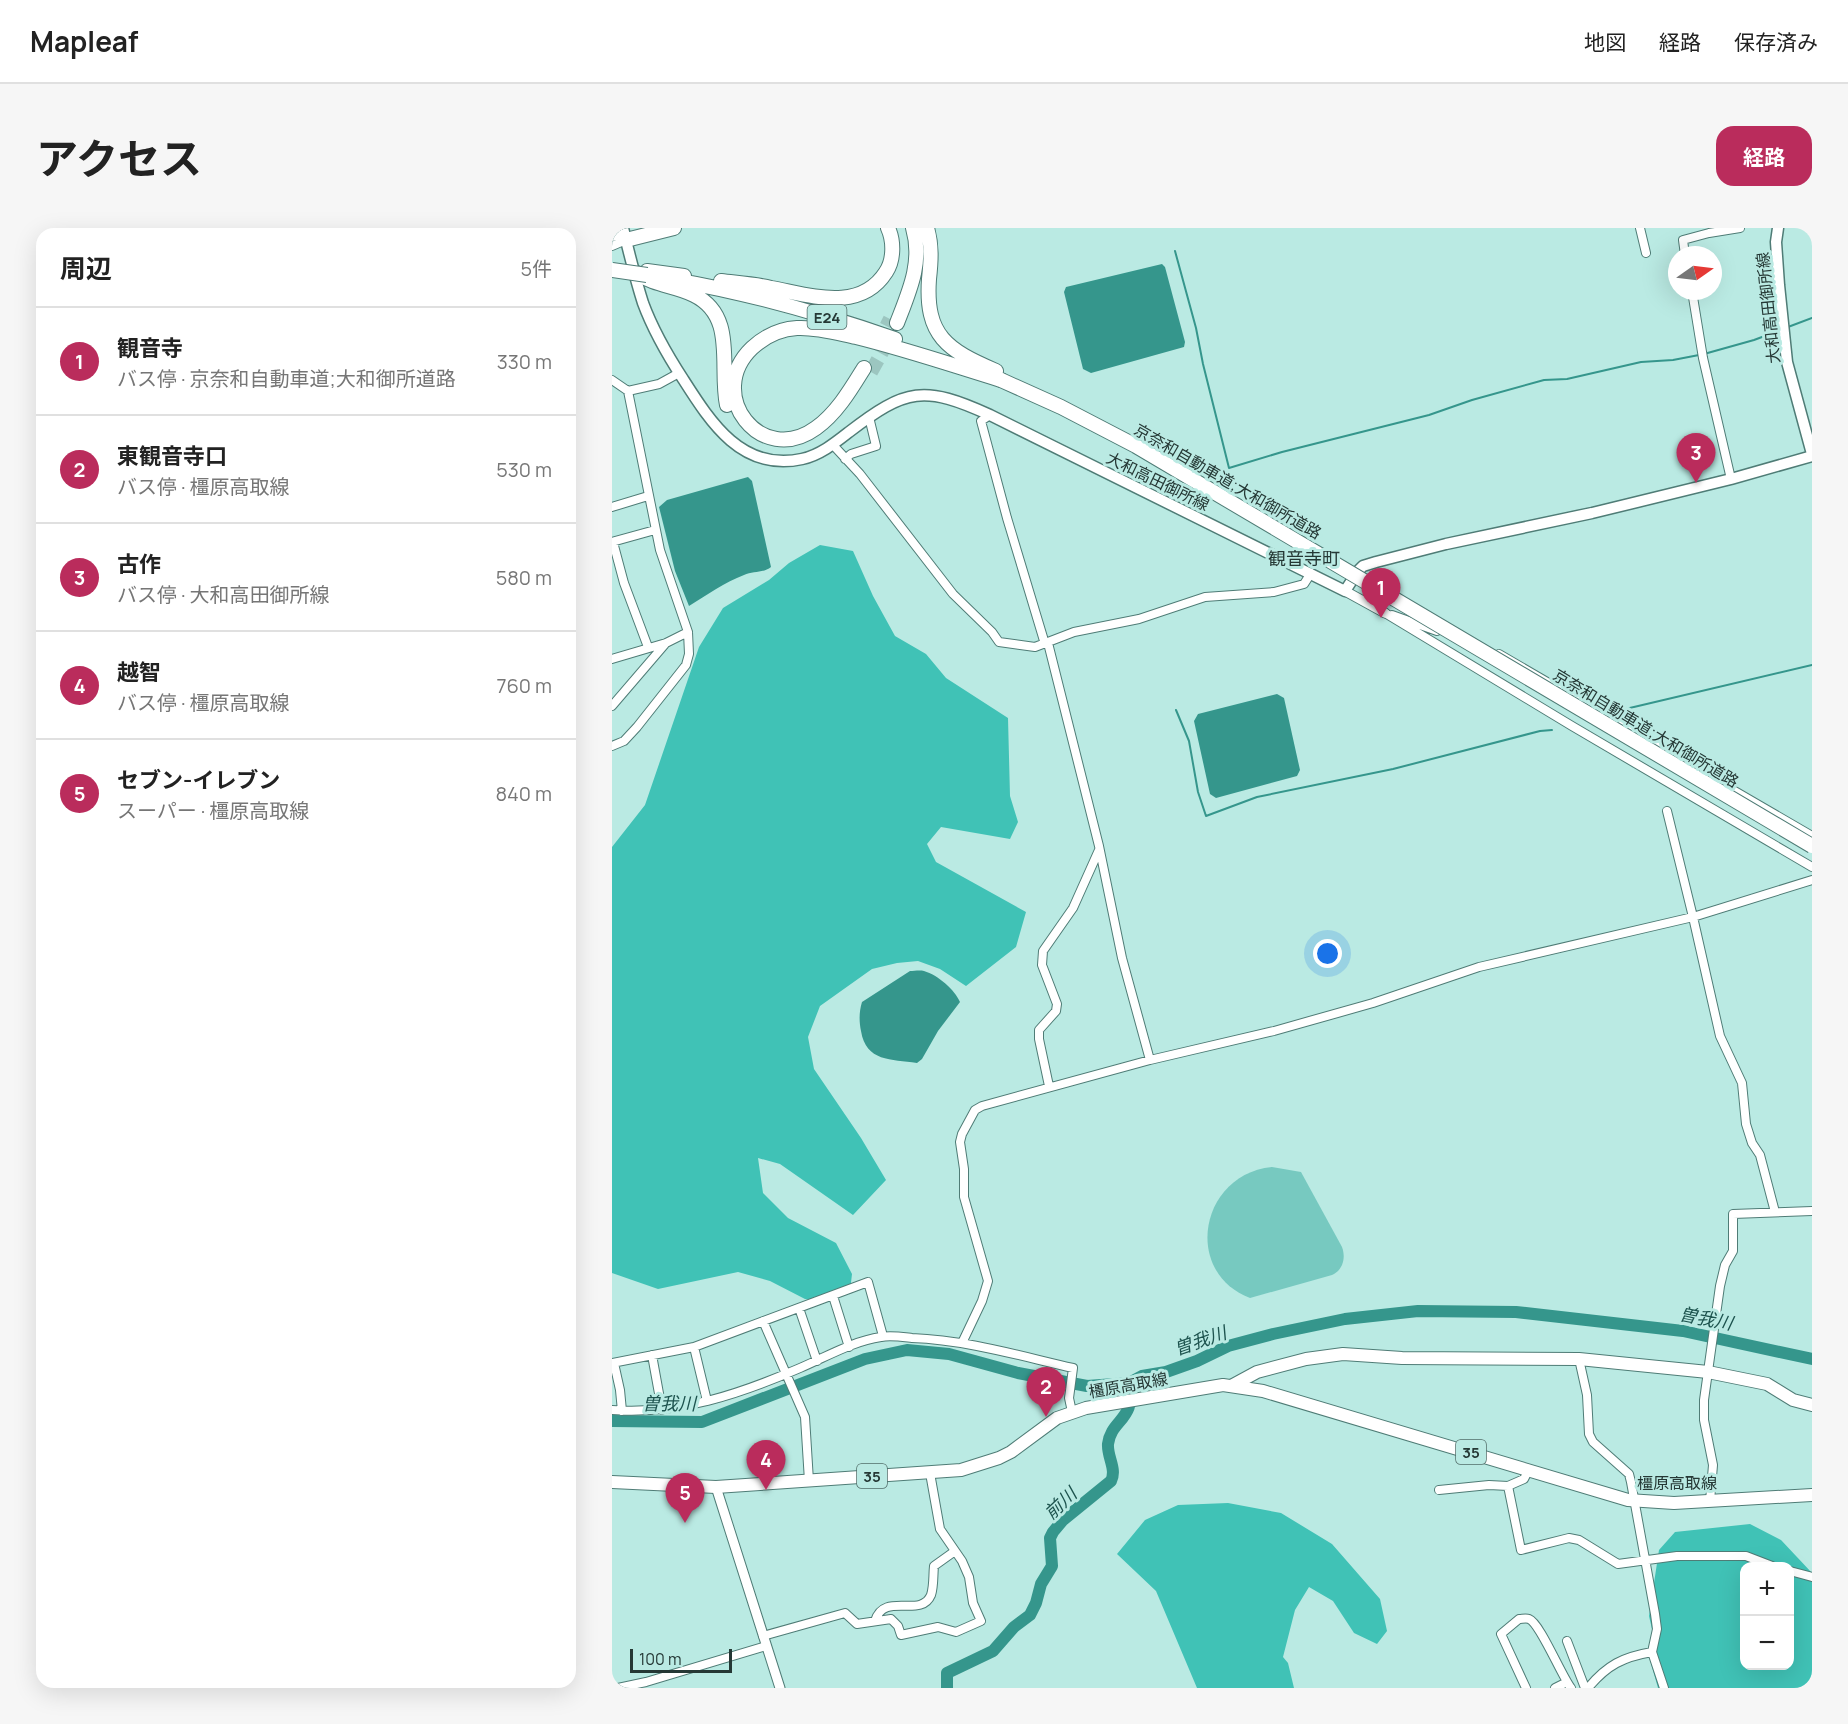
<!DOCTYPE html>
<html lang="ja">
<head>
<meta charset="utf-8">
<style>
	body { margin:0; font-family:Manrope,"Noto Sans JP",sans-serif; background:#f6f6f6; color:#222 }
	.controls { position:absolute; right:18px; bottom:18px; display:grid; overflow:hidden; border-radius:12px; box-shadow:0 6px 24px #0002 }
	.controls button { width:54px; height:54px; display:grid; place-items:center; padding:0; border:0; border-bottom:2px solid #e0e0e0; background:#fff; color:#222; font:30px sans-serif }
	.compass { position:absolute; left:1056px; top:18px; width:54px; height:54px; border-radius:50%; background:#fff; box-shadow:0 6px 24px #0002; rotate:76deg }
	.scale { position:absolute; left:18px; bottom:15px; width:102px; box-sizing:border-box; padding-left:6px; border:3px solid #253835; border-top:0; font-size:16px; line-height:21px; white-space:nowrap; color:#253835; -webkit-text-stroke:4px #baeae3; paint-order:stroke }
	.you { position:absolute; left:716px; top:726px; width:21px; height:21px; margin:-15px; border:4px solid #fff; border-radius:50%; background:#1a73e8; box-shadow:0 0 0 9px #1a73e833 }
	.badge { display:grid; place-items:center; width:39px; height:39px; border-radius:50%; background:#ba2c5c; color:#fff; font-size:20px; font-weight:700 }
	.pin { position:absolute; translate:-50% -50px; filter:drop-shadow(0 2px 3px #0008) }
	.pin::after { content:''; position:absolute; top:32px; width:21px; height:18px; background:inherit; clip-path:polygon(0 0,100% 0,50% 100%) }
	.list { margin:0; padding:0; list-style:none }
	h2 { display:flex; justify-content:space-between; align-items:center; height:78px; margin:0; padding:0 24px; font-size:26px }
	h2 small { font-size:20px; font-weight:400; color:#767676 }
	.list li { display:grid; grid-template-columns:39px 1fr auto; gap:18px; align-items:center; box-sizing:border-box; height:108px; padding:0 24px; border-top:2px solid #e0e0e0 }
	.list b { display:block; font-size:22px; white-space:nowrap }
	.list p { margin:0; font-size:20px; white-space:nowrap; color:#767676 }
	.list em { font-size:20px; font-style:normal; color:#767676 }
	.map { position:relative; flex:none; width:1200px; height:1460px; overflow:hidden; border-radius:18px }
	header { display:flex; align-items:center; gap:36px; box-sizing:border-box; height:84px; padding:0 30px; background:#fff; border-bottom:2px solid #e0e0e0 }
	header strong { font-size:28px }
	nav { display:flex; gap:33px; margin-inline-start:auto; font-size:21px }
	.intro { display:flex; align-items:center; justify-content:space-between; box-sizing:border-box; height:144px; padding:0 36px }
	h1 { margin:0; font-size:42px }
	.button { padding:15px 27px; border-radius:18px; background:#ba2c5c; color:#fff; font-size:21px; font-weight:700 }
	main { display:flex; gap:36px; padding:0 36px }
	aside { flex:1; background:#fff; border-radius:18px; box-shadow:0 6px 24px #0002 }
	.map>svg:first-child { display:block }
</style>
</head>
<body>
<header>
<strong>Mapleaf</strong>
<nav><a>地図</a><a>経路</a><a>保存済み</a></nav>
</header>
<div class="intro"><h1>アクセス</h1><a class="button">経路</a></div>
<main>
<aside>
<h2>周辺<small>5件</small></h2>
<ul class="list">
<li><span class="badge">1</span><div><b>観音寺</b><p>バス停 · 京奈和自動車道;大和御所道路</p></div><em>330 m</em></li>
<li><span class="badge">2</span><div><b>東観音寺口</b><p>バス停 · 橿原高取線</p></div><em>530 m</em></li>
<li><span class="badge">3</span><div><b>古作</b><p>バス停 · 大和高田御所線</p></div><em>580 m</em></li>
<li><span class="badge">4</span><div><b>越智</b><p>バス停 · 橿原高取線</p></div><em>760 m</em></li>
<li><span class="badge">5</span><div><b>セブン-イレブン</b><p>スーパー · 橿原高取線</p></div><em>840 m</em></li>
</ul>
</aside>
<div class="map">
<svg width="1200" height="1460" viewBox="0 0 1200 1460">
	<rect width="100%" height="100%" fill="#baeae3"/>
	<!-- green -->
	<path fill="#77c9c0" d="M 660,939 L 689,944 L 730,1019 C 734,1030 731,1042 720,1047 L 638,1070 C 570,1044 588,946 660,939 Z"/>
	<!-- forest -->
	<path fill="#40c2b6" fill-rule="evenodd" d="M 208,317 L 241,323 L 261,368 L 283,408 L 314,426 L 334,450 L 396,490 L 398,568 L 406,594 L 398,611 L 329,599 L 315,616 L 324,634 L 414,684 L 404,719 L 354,758 L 328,741 L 306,733 L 285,735 L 260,741 L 208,778 L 196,809 L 202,841 L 249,910 L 274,952 L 241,987 L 168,936 L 146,930 L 151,965 L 176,990 L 224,1015 L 240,1046 L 238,1063 L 213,1073 L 193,1071 L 158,1053 L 126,1044 L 46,1061 L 0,1045 L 0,619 L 33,577 L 87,419 L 111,380 L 157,352 L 177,335 Z
		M 616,1275 L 669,1285 L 720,1316 L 768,1371 L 775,1403 L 765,1416 L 742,1405 L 721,1373 L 697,1359 L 683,1382 L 671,1429 L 676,1435 L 682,1460 L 585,1460 L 544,1363 L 505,1326 L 533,1292 L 566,1277 Z
		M 1138,1296 L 1169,1312 L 1200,1345 L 1200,1460 L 1046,1460 L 1038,1432 L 1042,1410 L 1037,1388 L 1047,1322 L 1063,1304 ZM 1132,1338 L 1178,1338 L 1178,1438 L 1132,1438 Z"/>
	<!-- water -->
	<path fill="#35968c" d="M 550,36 L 553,39 L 573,114 L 572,119 L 479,145 L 471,141 L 452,64 L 454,59 Z
		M 136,249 L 140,253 L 159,339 C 152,345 141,343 132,347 C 113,354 95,367 77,378 L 63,343 L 47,279 L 55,272 Z
		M 665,466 L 672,470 L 688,542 L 685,548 L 604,570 L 598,566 L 582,493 L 586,486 Z
		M 298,743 C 302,743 308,742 312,743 C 326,747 343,762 348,774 L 326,803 L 310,831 L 305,835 C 279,831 254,834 249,803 C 247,793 247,784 250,774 Z"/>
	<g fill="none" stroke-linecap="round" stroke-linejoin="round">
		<!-- stream -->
		<path stroke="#35968c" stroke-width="2" d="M 563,23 L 584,100 L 591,136 L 617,240 L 670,224 L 817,187 L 860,172 L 932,152 L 955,151 L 1029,134 L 1061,132 L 1087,127
			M 1176,99 L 1200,90
			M 1092,126 L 1142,112 L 1166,103
			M 564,482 L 577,513 L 586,564 L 594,588 L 645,569 L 781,541 L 928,503 L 940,502
			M 1005,483 L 1200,437"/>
		<!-- river -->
		<path stroke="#35968c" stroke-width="12" d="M 0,1193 L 90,1194 L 253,1131 L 295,1122 L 337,1126 L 406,1145 L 475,1158 L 517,1155 L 530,1148 L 554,1144 L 585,1133 L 616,1118 L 661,1106 L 733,1091 L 806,1083 L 904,1084 L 1071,1103 L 1200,1131
			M 335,1460 L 335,1445 L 381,1423 L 402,1399 L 418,1387 L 424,1375 L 429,1356 L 440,1338 L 438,1310 L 441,1304 L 451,1292 L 499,1253 C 505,1241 495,1229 496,1216 C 499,1191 525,1192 517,1155"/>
		<!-- motorway-tunnel -->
		<path stroke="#9cc6c0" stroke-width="14" stroke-dasharray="14 7" stroke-linecap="butt" d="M 265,117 L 278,91
			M 259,144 L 279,108"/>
		<!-- minor casing -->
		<g stroke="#4f7c76" stroke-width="10">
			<path id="minor" d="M 1028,0 L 1034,25
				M 0,9 L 13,5
				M 0,18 L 14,12
				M 1073,27 L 1071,12 L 1097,5 L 1128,0
				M 1080,63 L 1091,130 L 1119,251
				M 0,152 L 16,163 L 47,156 L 67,145
				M 378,187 L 369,193 L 395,290 L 433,416
				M 221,217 L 248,246 L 341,366 L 380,404 L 387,414 L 423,419 L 462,404 L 527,391 L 593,369 L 662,364 L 692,356 L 699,345
				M 233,231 L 239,226 L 264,218 L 257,189
				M 0,279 L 36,268
				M 0,314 L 43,302
				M 1,314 L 12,355 L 36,419
				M 773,385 L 960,498 L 1200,639
				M 780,387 L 825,403
				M 436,415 L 487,618 L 510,730 L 538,832
				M 887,426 L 1200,608
				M 0,431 L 54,415 L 76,404
				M 0,478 L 54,415
				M 0,518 L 12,513 L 25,499 L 74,437 L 77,426 L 76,404 L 48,322 L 16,163
				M 1055,583 L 1081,689 L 1108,808 L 1130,855 L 1134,896 L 1140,915 L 1148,927 L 1163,984
				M 437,858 L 427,811 L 427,802 L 444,783 L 445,776 L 430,737 L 431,723 L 461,680 L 487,622
				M 221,1068 L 237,1119
				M 187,1080 L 205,1133
				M 151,1093 L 193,1189 L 197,1253
				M 350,1115 L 370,1073 L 376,1053 L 352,969 L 352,941 L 348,914 L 350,906 L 363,882 L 370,878 L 538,832 L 662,803 L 761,775 L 867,739 L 1081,689 L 1200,652
				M 82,1119 L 95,1173
				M 40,1127 L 50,1182
				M 967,1131 L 975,1167 L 977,1206 L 981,1214 L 1017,1246 L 1019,1254 L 1043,1386 L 1045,1401 L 1040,1424 L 1052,1460
				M 0,1135 L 82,1119 L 256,1054 L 271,1108
				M 2,1135 L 8,1162 L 10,1183
				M 0,1182 C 67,1187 128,1166 188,1140 C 214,1129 241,1113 269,1109 C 278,1107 291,1109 300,1110 C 355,1112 408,1128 461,1140 L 457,1170 L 460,1184
				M 917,1241 L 912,1251 L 896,1258 L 909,1322 L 957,1310 L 967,1312 L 1006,1336 L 1065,1328 L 1134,1328 L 1160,1338
				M 827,1262 L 877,1257 L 896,1258
				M 1098,1273 L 1101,1237 L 1092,1192 L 1092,1172 L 1108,1058 L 1113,1037 L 1121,1023 L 1121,986 L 1200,983
				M 1178,1343 L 1200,1349
				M 263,1393 C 272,1363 309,1391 319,1367 C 322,1358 321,1347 322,1338 L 343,1323
				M 151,1408 L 233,1385 L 245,1396 L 279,1391 L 286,1398 L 289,1407 L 326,1399 L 344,1404 L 369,1393 L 361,1375 L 357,1349 L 350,1333 L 328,1301 L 318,1245
				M 955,1413 L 973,1460
				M 6,1460 L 34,1454 L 154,1418
				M 914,1460 L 889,1406 L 907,1391 C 910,1391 914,1390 917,1391 C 928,1395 949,1447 959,1460
				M 943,1460 L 955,1454
				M 976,1460 C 995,1437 1011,1429 1040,1424"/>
		</g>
		<!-- tertiary casing -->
		<g stroke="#4f7c76" stroke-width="11">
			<path id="tertiary" d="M 733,363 L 773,385
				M 104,1259 L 168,1460"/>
		</g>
		<!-- secondary casing -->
		<g stroke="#4f7c76" stroke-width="13">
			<path id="secondary" d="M 11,0 C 17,25 23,50 31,75 C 41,102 56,128 71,151 C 99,195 130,244 190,231 C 208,227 223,215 237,204 C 294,160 312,157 378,187 L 733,363 L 746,343 L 751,338 L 764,334 L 834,316 L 980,285 L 1119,251 L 1200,228
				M 1166,0 L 1164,14 L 1167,57 L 1175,134 L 1200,226"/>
		</g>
		<!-- primary casing -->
		<g stroke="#4f7c76" stroke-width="14">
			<path id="primary" d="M 621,1157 L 645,1144 L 694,1131 L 731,1126 L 790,1130 L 967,1131 L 1096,1144 L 1155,1156 L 1181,1172 L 1200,1177
				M 0,1254 L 104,1259 L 349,1242 L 387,1230 L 399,1224 L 445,1190 L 474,1180 L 611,1157 L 651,1163 L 1016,1272 L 1062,1275 L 1200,1267"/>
		</g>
		<!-- motorway casing -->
		<g stroke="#4f7c76" stroke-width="16">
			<path id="motorway" d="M 315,0 C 320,17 319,33 317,51 C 313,108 335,122 384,143
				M 14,12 L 62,0
				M 35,43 L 72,48
				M 25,45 C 43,58 62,57 82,67 C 125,88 107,139 115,177
				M 62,52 C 137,65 211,86 283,111
				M 109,53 C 125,55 143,56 159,60 C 198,67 248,85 274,44 C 282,32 282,13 276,0
				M 285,95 C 297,64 311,34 301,0
				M 252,140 C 239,161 225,185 204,200 C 149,240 92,166 140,120 C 153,108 168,101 185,100 C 205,99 225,105 244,109 C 293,121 340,137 389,152"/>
		</g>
		<!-- minor -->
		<use href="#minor" stroke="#fff" stroke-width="8"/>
		<!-- tertiary -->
		<use href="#tertiary" stroke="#fff" stroke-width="9"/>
		<!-- secondary -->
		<use href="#secondary" stroke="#fff" stroke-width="10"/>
		<!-- primary -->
		<use href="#primary" stroke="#fff" stroke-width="12"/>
		<!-- motorway -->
		<use href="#motorway" stroke="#fff" stroke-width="14"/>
		<!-- motorway-bridge casing -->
		<g stroke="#4f7c76" stroke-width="16" stroke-linecap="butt">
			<path id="motorway-bridge" d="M 0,42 L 35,47
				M 389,152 L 449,179 L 524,218 L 1200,618"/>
		</g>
		<!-- motorway-bridge -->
		<use href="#motorway-bridge" stroke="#fff" stroke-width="14"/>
	</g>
	<g text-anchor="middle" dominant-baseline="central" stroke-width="6" stroke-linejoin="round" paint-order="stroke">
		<!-- shield labels -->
		<g fill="#baeae3" stroke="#526d69" stroke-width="1.5">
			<rect x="195.5" y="77" width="39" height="24" rx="4.5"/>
			<rect x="844" y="1212" width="30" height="24" rx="4.5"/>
			<rect x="245" y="1236" width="30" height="24" rx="4.5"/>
		</g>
		<g font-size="15" font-weight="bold" fill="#253835">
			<text x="215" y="89">E24</text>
			<text x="859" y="1224">35</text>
			<text x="260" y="1248">35</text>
		</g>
		<!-- street labels -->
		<g font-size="16" fill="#253835" stroke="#baeae3">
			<text transform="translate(1156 80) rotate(-96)">大和高田御所線</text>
			<text transform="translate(546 253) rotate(26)">大和高田御所線</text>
			<text transform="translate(616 253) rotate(30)">京奈和自動車道;大和御所道路</text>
			<text transform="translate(1034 500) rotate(31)">京奈和自動車道;大和御所道路</text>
			<text transform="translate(516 1157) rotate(-10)">橿原高取線</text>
			<text x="1065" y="1255">橿原高取線</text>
		</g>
		<!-- neighbourhood labels -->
		<g font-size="18" fill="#253835" stroke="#baeae3">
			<text x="692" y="330">観音寺町</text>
		</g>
		<!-- water labels -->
		<g font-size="18" font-style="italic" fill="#1d534e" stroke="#baeae3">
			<text transform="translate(1094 1090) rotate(11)">曽我川</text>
			<text transform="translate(588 1112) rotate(-19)">曽我川</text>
			<text x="57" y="1175">曽我川</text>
			<text transform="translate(448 1275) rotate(-43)">前川</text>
		</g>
	</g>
</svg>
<div class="controls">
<button>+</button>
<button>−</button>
</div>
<svg class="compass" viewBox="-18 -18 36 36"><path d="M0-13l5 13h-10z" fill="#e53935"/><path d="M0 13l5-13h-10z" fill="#767676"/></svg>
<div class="scale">100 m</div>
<div class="you"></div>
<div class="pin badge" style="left:769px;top:390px">1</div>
<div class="pin badge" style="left:434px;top:1189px">2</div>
<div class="pin badge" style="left:1084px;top:255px">3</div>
<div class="pin badge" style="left:154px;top:1262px">4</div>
<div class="pin badge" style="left:73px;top:1295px">5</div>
</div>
</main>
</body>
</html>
